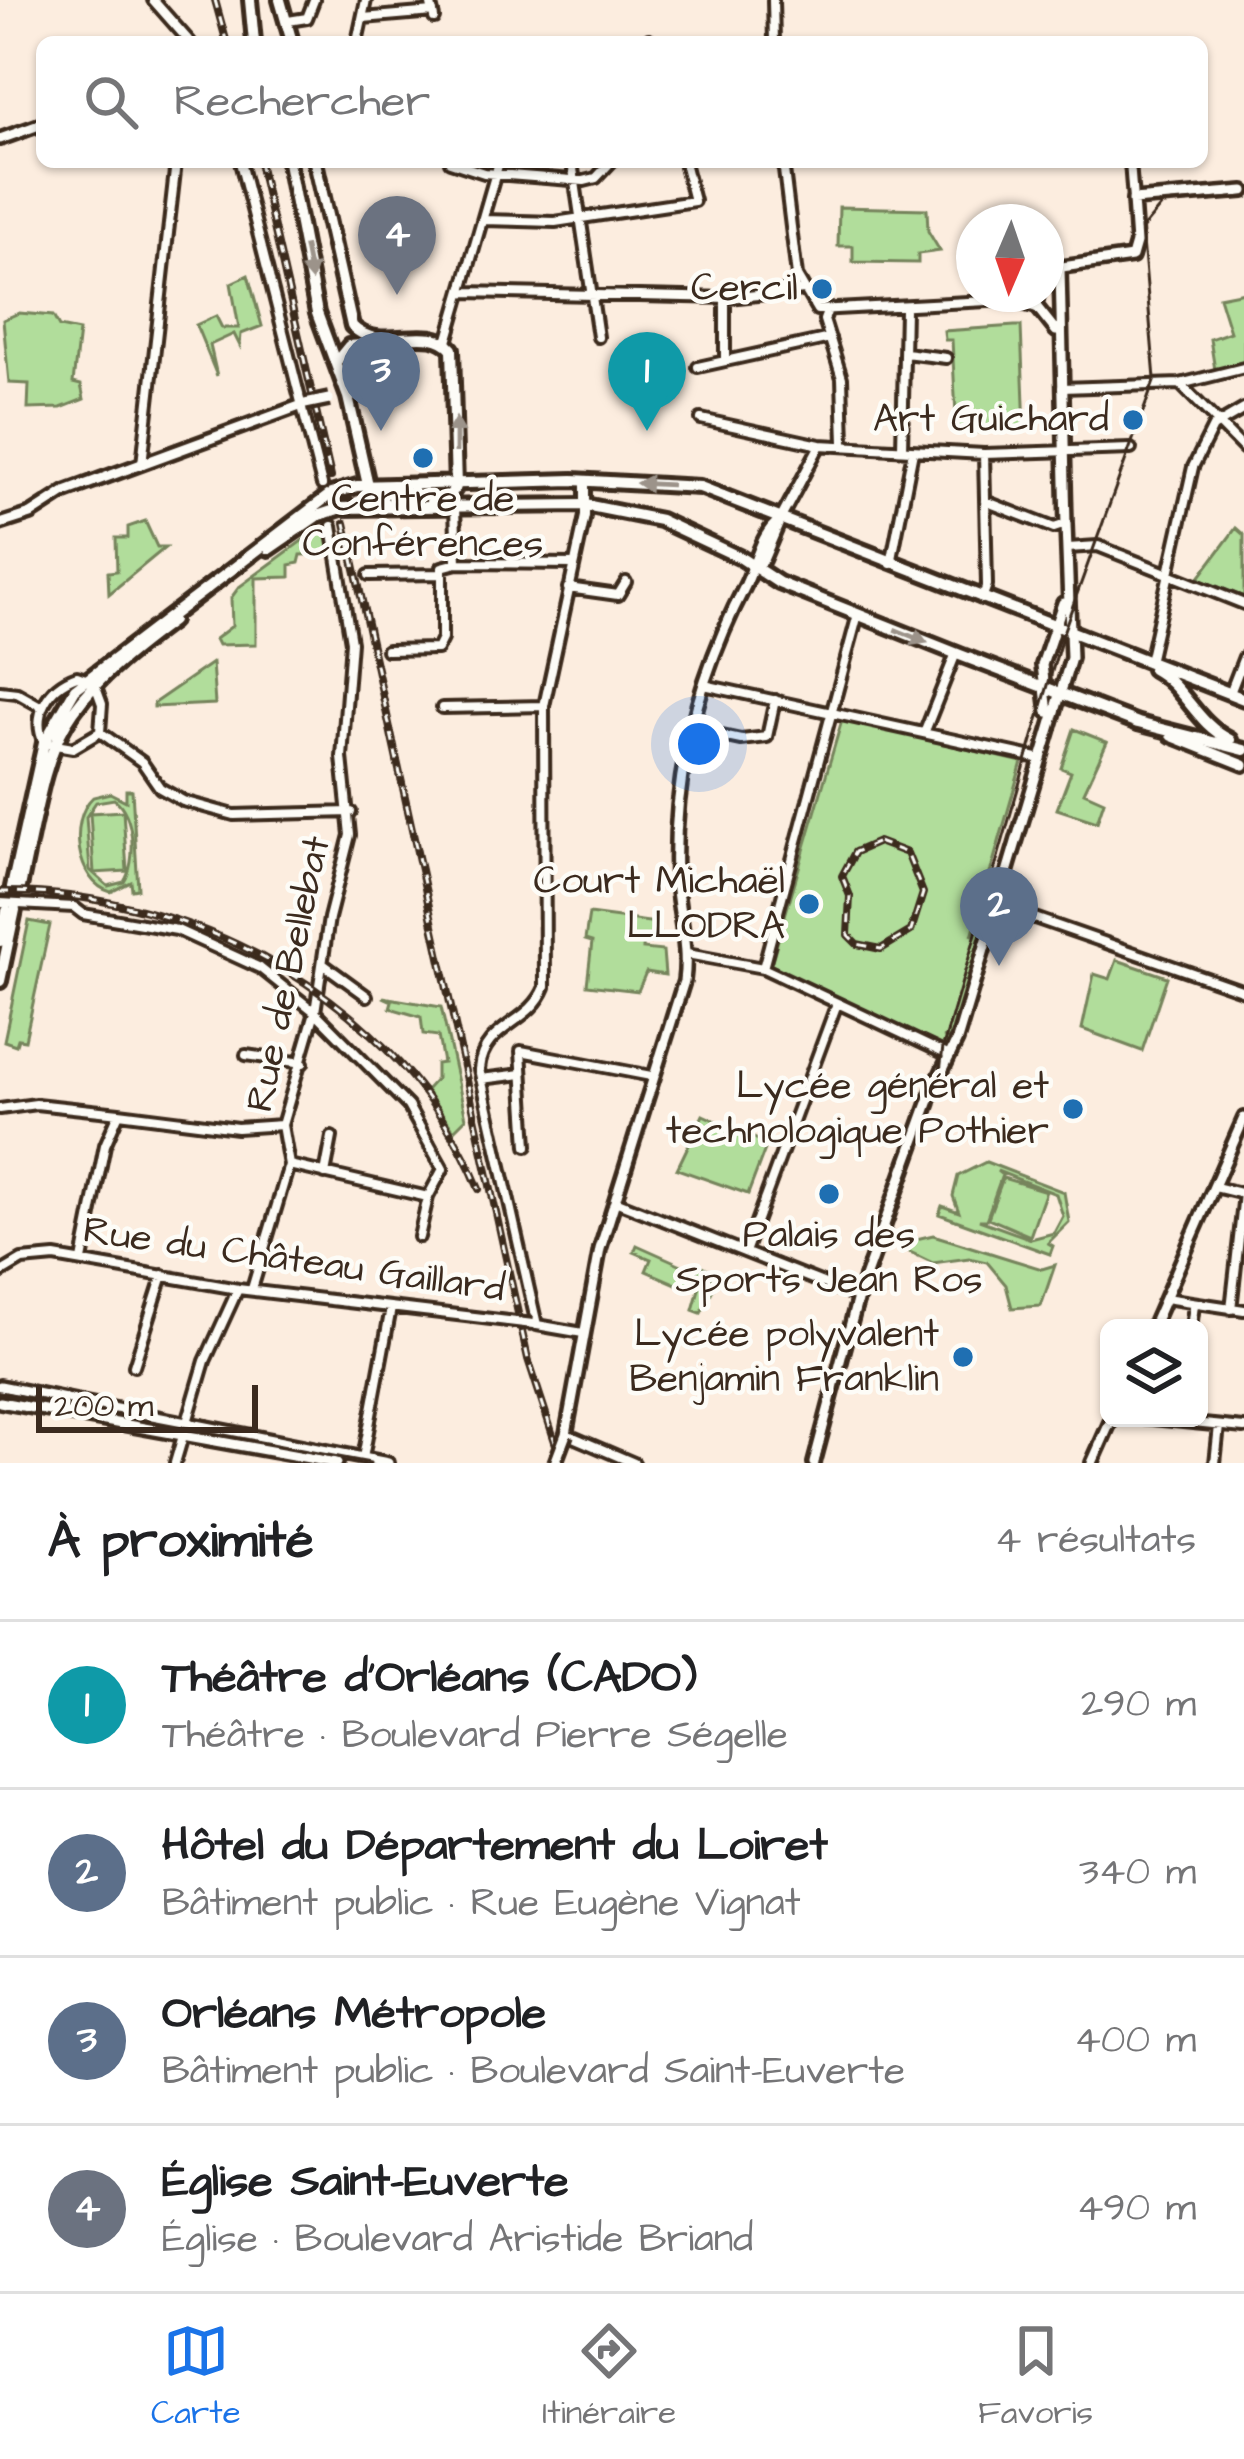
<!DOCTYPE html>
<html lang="fr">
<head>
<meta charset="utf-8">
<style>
	body { margin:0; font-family:"Architects Daughter",sans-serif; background:#f2f2f2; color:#202124 }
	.controls { position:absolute; right:36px; bottom:36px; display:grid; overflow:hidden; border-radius:18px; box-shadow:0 3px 9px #0004 }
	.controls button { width:108px; height:108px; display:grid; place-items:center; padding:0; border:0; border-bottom:3px solid #e0e0e0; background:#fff; color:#202124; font:60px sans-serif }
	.compass { position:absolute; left:956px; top:204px; width:108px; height:108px; border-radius:50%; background:#fff; box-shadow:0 3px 9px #0004; rotate:182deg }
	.scale { position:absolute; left:36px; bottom:30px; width:222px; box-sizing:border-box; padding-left:12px; border:6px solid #3b2a1e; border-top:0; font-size:33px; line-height:42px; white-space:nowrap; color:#3b2a1e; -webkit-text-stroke:9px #fdfcf7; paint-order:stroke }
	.you { position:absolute; left:699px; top:744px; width:42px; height:42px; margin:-30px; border:9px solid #fff; border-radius:50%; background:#1a73e8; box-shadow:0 0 0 18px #1a73e833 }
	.badge { display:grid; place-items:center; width:78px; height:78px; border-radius:50%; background:#1a73e8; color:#fff; font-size:39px; font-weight:700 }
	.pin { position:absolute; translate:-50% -99px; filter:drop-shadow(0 3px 6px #0008) }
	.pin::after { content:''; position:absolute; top:63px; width:42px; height:36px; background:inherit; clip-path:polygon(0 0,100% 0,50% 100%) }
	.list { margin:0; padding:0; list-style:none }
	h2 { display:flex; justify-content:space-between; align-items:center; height:156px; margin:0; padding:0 48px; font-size:51px }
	h2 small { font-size:39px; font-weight:400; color:#757577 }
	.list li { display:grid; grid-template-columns:78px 1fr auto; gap:36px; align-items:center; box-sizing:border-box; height:168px; padding:0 48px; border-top:3px solid #e0e0e0 }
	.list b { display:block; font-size:45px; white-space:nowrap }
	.list p { margin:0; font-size:39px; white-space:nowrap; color:#757577 }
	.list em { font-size:39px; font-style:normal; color:#757577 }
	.icon { flex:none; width:66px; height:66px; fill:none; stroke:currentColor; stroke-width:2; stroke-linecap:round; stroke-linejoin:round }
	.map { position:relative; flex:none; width:1244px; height:1463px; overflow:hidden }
	.search { position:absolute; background:#fff; box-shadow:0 3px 9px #0004; left:36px; right:36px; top:36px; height:132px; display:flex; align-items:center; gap:30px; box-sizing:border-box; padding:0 42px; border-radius:18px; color:#757577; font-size:45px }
	.sheet { height:828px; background:#fff }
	nav { display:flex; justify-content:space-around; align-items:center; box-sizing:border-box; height:168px; border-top:3px solid #e0e0e0; background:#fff; font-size:33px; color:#757577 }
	nav a { display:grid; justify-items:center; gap:6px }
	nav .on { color:#1a73e8 }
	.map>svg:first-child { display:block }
</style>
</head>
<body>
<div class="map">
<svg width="1244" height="1463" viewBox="0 0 1244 1463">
	<rect width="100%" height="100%" fill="#fceddf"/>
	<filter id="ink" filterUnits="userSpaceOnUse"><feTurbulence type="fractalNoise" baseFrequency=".00833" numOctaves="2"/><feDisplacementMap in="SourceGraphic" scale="24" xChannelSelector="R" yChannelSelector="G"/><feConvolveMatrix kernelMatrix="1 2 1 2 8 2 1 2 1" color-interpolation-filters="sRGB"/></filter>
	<g filter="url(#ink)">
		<!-- green -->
		<path fill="#b1dd9b" stroke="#76845c" stroke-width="3" fill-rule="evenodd" d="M 839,207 L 927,209 L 928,231 L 940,251 L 918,254 L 918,263 L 853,262 L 853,246 L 838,246 Z
			M 248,275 L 262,326 L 241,334 L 240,346 L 234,334 L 210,345 L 217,376 L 196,325 L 216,316 L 222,328 L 239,328 L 231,283 Z
			M 1244,292 L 1244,363 L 1215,370 L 1210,339 L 1230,332 L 1219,297 Z
			M 19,313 L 53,316 L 59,327 L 79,331 L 73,383 L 81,385 L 84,399 L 61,408 L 28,409 L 29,384 L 9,383 L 3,320 Z
			M 1015,326 L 1021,326 L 1025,430 L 957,433 L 952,340 L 945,340 L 944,331 Z
			M 145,521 L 157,547 L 166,547 L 109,594 L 108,572 L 117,571 L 116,538 L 128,538 L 128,527 Z
			M 327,528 L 332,554 L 301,555 L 299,563 L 290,565 L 290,577 L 256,578 L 256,644 L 218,645 L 215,639 L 232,626 L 231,598 L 239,587 L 314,532 Z
			M 1236,528 L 1244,535 L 1244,597 L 1198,579 Z
			M 212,663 L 215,704 L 154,707 L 154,703 Z
			M 842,720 L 1022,762 L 972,936 L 977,923 L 985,925 L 953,1037 L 943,1037 L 953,1040 L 941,1050 L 941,1045 L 770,967 Z
			M 1074,729 L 1107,742 L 1084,792 L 1104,801 L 1097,822 L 1057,809 L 1071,772 L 1061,768 Z
			M 126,790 L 132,790 L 138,889 L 132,890 L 131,882 L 111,892 C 76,883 68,820 93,797 L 110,793 L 126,801 ZM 114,799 C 135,813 137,862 124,882 L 108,886 L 90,870 L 86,817 L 96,802 Z
			M 123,811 L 127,871 L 94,873 L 90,813 Z
			M 589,914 L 657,923 L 659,933 L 644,937 L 643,949 L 663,951 L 665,975 L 646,972 L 638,991 L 587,985 L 592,942 L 585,940 Z
			M 29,921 L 50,925 L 25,1040 L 18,1039 L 16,1045 L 4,1041 Z
			M 1117,960 L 1167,977 L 1142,1051 L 1082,1029 L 1094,974 L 1110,979 Z
			M 383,997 L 441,1007 L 466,1118 L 454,1130 L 426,1090 L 436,1079 L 436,1064 L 443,1063 L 438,1036 L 423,1034 L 421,1017 L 390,1008 L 392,1001 Z
			M 703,1115 L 767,1144 L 748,1194 L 677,1169 Z
			M 986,1162 L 1064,1192 L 1069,1222 L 1048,1243 L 1053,1246 L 1050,1254 L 939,1214 L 942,1206 L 959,1212 L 953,1196 L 958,1176 ZM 997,1171 L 1056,1194 L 1063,1216 L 1054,1233 L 1031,1239 L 979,1220 L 986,1220 L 1002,1175 Z
			M 1003,1178 L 1046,1191 L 1030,1236 L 988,1218 Z
			M 933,1235 L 1042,1269 L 1055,1265 L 1041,1306 L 1012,1308 L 1006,1285 L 987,1262 L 969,1258 L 933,1263 L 908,1251 L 912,1240 Z
			M 637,1245 L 695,1271 L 700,1265 L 711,1271 L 710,1282 L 715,1285 L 701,1313 L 693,1310 L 703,1275 L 696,1272 L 688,1289 L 646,1271 L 651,1259 L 634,1252 Z"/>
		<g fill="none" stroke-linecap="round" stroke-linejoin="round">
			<!-- minor casing -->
			<g stroke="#3b2a1e" stroke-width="16">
				<path id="minor" d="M 153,0 L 190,42
					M 430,0 L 434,18
					M 773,0 L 774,42
					M 363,18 L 433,12
					M 288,21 L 307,18 L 314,0
					M 649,39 L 649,42
					M 357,42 L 366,0
					M 240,162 L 322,485
					M 450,162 L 484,173 L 584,181 L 596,178 L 611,162
					M 572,162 L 598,337
					M 783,162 L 797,276 L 817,310 L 1006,300 L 1037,308
					M 1130,162 L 1133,200
					M 483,220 L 555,222 L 694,201 L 684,162
					M 463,292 L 729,298 L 804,290
					M 827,312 L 824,320 L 842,378 L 844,443
					M 447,342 L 499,162
					M 905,353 L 946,358
					M 725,361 L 725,298
					M 698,367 L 830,338
					M 1181,385 L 1244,449
					M 1062,388 L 1180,384 L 1244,368
					M 348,397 L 383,393
					M 701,419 L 820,445 L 984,454
					M 902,449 L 905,309
					M 984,454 L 1131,449
					M 142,464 L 176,162
					M 985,501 L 1054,528 L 1066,524
					M 455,508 L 457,563
					M 781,518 L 820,445
					M 1068,548 L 1098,546 L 1244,604
					M 891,564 L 913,451
					M 369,575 L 442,574 L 442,567 L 457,563 L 574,564
					M 568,588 L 618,595 L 626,582
					M 982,599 L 987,585 L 984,454
					M 387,650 L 437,649 L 442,639 L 442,574
					M 1149,662 L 1193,467 L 1213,427 L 1244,409
					M 77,676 L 94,682 L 102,704 L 100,732 L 73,748 L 44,743 C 31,715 48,686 77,676 Z
					M 704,685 L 1037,758
					M 0,691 L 17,693 L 42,707
					M 1230,693 L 1244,657
					M 442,708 L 544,706
					M 689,729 L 741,740 L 767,737 L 775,700
					M 925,731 L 956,653
					M 100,732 L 142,762 L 160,788 L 183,801 L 234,815 L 351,812
					M 0,903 L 74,907 L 83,914 L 177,930 L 260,968 L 315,1012 L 408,1106 L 443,1169 L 428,1197 L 419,1237
					M 997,905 L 1244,991
					M 687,954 L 763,968 L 950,1056
					M 323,964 L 367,996
					M 763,968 L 858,614
					M 246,1055 L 303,1063
					M 481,1079 L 522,1074
					M 0,1109 L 36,1104 L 119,1113
					M 527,1146 L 521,1051 L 651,1076
					M 289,1165 L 428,1197
					M 325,1174 L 332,1137
					M 1215,1187 L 1244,1194
					M 615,1201 L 858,1297
					M 745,1252 L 836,1006
					M 82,1260 L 105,1145 L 119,1113 L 237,1128 L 282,1125
					M 0,1273 L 22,1260 L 55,1257 L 238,1289 L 508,1321
					M 252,1289 L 289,1165 L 282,1125 L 315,1012 L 329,918 L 350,835 L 342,757 L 351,642 L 332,526
					M 1165,1298 L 1244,1310
					M 1231,1309 L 1244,1194
					M 537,1325 L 479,1069 C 483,1025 530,1025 545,987 L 544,706 L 585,516 L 585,481
					M 537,1325 L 583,1333
					M 1191,1328 L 1194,1305
					M 134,1366 L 163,1275
					M 1142,1418 L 1244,1428
					M 566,1434 L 634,1463
					M 363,1458 L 391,1308
					M 175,1463 L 205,1361 L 238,1289
					M 1215,1463 L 1219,1426"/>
			</g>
			<!-- tertiary casing -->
			<g stroke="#3b2a1e" stroke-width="18">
				<path id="tertiary" d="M 1060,269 L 1066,526
					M 1046,286 L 1062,267 L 1132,257 L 1136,243 L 1133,200 L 1244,191
					M 1038,294 L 1036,306 L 1056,331
					M 0,524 L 31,514 L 65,492 L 305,404
					M 1048,712 L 1042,665 L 1063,603
					M 1171,736 L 1244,765
					M 1152,1328 L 1244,1118
					M 814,1463 L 858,1297 L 932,1092 L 957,1040 L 1071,658 L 1066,524
					M 1092,1463 L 1112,1418"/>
			</g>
			<!-- secondary casing -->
			<g stroke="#3b2a1e" stroke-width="18">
				<path id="secondary" d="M 0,139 L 42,124
					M 755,566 L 763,560 L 780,520
					M 0,1386 L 388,1463
					M 0,1402 L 337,1463
					M 566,1434 L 600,1249 L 684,981 C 689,946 678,914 676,879 C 672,774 698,677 746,584 C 756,563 761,533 780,520"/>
			</g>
			<!-- primary casing -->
			<g stroke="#3b2a1e" stroke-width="20">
				<path id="primary" d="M 250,0 L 254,42
					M 280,0 L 292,42
					M 288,162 L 317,313 L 348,397 L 368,485 L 387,505
					M 315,162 L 352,326 C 379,355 429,321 452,349 L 456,487 L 447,499 L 431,501
					M 336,362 L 349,346 L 374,344
					M 269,549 L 317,516 L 341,508 L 585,505 L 660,520 L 741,558 L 779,583 L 960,655 L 1138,723 L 1244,750
					M 1153,669 C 1185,686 1195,723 1230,740
					M 12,887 L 44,743 L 75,689 L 331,494 L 357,486 L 573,480 L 700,487 L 1244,699
					M 20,887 C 52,739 45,714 172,621
					M 0,941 L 7,911
					M 0,981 L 15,910"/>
			</g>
			<!-- minor -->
			<use href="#minor" stroke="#fdfcf7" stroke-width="8"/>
			<!-- tertiary -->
			<use href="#tertiary" stroke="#fdfcf7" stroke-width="9"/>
			<!-- secondary -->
			<use href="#secondary" stroke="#fdfcf7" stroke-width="9"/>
			<!-- primary -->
			<use href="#primary" stroke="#fdfcf7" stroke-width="10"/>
			<!-- tram -->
			<path stroke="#3b2a1e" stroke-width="3" d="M 0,1392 L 370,1463
				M 820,1463 L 852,1338 L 936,1105 L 943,1047 L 1064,630 L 1155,379 L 1142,229 L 1163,204 L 1244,197"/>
			<!-- rail casing -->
			<g stroke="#3b2a1e" stroke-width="8">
				<path id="rail" d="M 215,0 L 226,40
					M 259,162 L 331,477
					M 345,523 L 528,1359 L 562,1463
					M 878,842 L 907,853 L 923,893 L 911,931 L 881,949 L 857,944 L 848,935 L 850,896 L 842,876 L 855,852 Z
					M 0,892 C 196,890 403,1002 479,1189"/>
			</g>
			<!-- rail -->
			<use href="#rail" stroke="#fdfcf7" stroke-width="3" stroke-dasharray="9" stroke-linecap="butt"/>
			<!-- minor-bridge casing -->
			<g stroke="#3b2a1e" stroke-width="16" stroke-linecap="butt">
				<path id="minor-bridge" d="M 508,1321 L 533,1324"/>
			</g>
			<!-- tertiary-bridge casing -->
			<g stroke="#3b2a1e" stroke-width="18" stroke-linecap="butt">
				<path id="tertiary-bridge" d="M 305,404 L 329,399"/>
			</g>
			<!-- secondary-bridge casing -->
			<g stroke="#3b2a1e" stroke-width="18" stroke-linecap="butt">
				<path id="secondary-bridge" d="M 555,1463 L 566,1434"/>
			</g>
			<!-- minor-bridge -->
			<use href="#minor-bridge" stroke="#fdfcf7" stroke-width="8"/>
			<!-- tertiary-bridge -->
			<use href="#tertiary-bridge" stroke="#fdfcf7" stroke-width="9"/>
			<!-- secondary-bridge -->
			<use href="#secondary-bridge" stroke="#fdfcf7" stroke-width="9"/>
		</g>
		<!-- one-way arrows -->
		<defs><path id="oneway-solid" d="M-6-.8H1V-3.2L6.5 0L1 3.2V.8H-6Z" transform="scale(3)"/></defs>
		<g fill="#9c938a">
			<use href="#oneway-solid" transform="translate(308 263) rotate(79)"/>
			<use href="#oneway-solid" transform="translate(456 435) rotate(-90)"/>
			<use href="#oneway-solid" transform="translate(654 484) rotate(-177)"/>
			<use href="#oneway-solid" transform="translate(911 636) rotate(22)"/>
		</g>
	</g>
	<!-- markers -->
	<g fill="#1f6fb2" stroke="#fdfcf7" stroke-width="4.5">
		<circle cx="822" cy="289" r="12"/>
		<circle cx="1133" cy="420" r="12"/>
		<circle cx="423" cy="458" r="12"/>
		<circle cx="809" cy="904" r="12"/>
		<circle cx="1073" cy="1109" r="12"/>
		<circle cx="829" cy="1194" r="12"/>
		<circle cx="963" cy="1357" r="12"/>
	</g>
	<g text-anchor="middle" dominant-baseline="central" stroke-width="9" stroke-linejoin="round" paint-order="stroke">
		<!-- poi labels -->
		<g font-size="39" fill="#3b2a1e" stroke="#fdfcf7" text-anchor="end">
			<text x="798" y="289">Cercil</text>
			<text x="1109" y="420">Art Guichard</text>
			<text x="423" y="500" text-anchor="middle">Centre de<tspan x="423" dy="45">Conférences</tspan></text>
			<text x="785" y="882">Court Michaël<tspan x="785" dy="45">LLODRA</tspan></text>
			<text x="1049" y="1087">Lycée général et<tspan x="1049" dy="45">technologique Pothier</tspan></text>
			<text x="829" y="1236" text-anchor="middle">Palais des<tspan x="829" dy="45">Sports Jean Ros</tspan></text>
			<text x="939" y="1335">Lycée polyvalent<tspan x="939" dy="45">Benjamin Franklin</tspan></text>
		</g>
		<!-- street labels -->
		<g font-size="39" fill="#3b2a1e" stroke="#fdfcf7">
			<text transform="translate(289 974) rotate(-78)">Rue de Bellebat</text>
			<text transform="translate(294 1260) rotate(8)">Rue du Château Gaillard</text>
		</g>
	</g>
</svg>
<div class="controls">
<button><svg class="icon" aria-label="layers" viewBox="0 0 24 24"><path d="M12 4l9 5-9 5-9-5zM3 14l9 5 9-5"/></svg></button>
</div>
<svg class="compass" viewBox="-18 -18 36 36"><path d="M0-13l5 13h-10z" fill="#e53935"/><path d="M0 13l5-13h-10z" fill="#757577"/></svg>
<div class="scale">200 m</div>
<div class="you"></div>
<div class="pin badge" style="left:647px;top:431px;background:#0f9aa8">1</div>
<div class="pin badge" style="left:999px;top:966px;background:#5c6f8a">2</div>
<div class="pin badge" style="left:381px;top:431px;background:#5c6f8a">3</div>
<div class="pin badge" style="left:397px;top:295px;background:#6b7280">4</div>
<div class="search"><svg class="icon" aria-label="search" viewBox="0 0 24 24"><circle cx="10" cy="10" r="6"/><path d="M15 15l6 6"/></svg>Rechercher</div>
</div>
<section class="sheet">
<h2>À proximité<small>4 résultats</small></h2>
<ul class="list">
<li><span class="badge" style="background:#0f9aa8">1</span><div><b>Théâtre d'Orléans (CADO)</b><p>Théâtre · Boulevard Pierre Ségelle</p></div><em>290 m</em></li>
<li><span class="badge" style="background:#5c6f8a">2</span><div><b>Hôtel du Département du Loiret</b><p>Bâtiment public · Rue Eugène Vignat</p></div><em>340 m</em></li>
<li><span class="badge" style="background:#5c6f8a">3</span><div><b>Orléans Métropole</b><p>Bâtiment public · Boulevard Saint-Euverte</p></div><em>400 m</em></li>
<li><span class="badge" style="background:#6b7280">4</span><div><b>Église Saint-Euverte</b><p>Église · Boulevard Aristide Briand</p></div><em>490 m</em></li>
</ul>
</section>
<nav>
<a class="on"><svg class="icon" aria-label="map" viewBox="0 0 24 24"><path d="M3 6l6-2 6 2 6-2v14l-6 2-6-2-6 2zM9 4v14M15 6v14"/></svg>Carte</a>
<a><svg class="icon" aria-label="directions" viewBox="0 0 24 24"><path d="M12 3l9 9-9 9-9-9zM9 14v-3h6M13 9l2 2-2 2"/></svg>Itinéraire</a>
<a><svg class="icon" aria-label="saved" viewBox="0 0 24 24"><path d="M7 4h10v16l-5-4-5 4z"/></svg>Favoris</a>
</nav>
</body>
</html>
